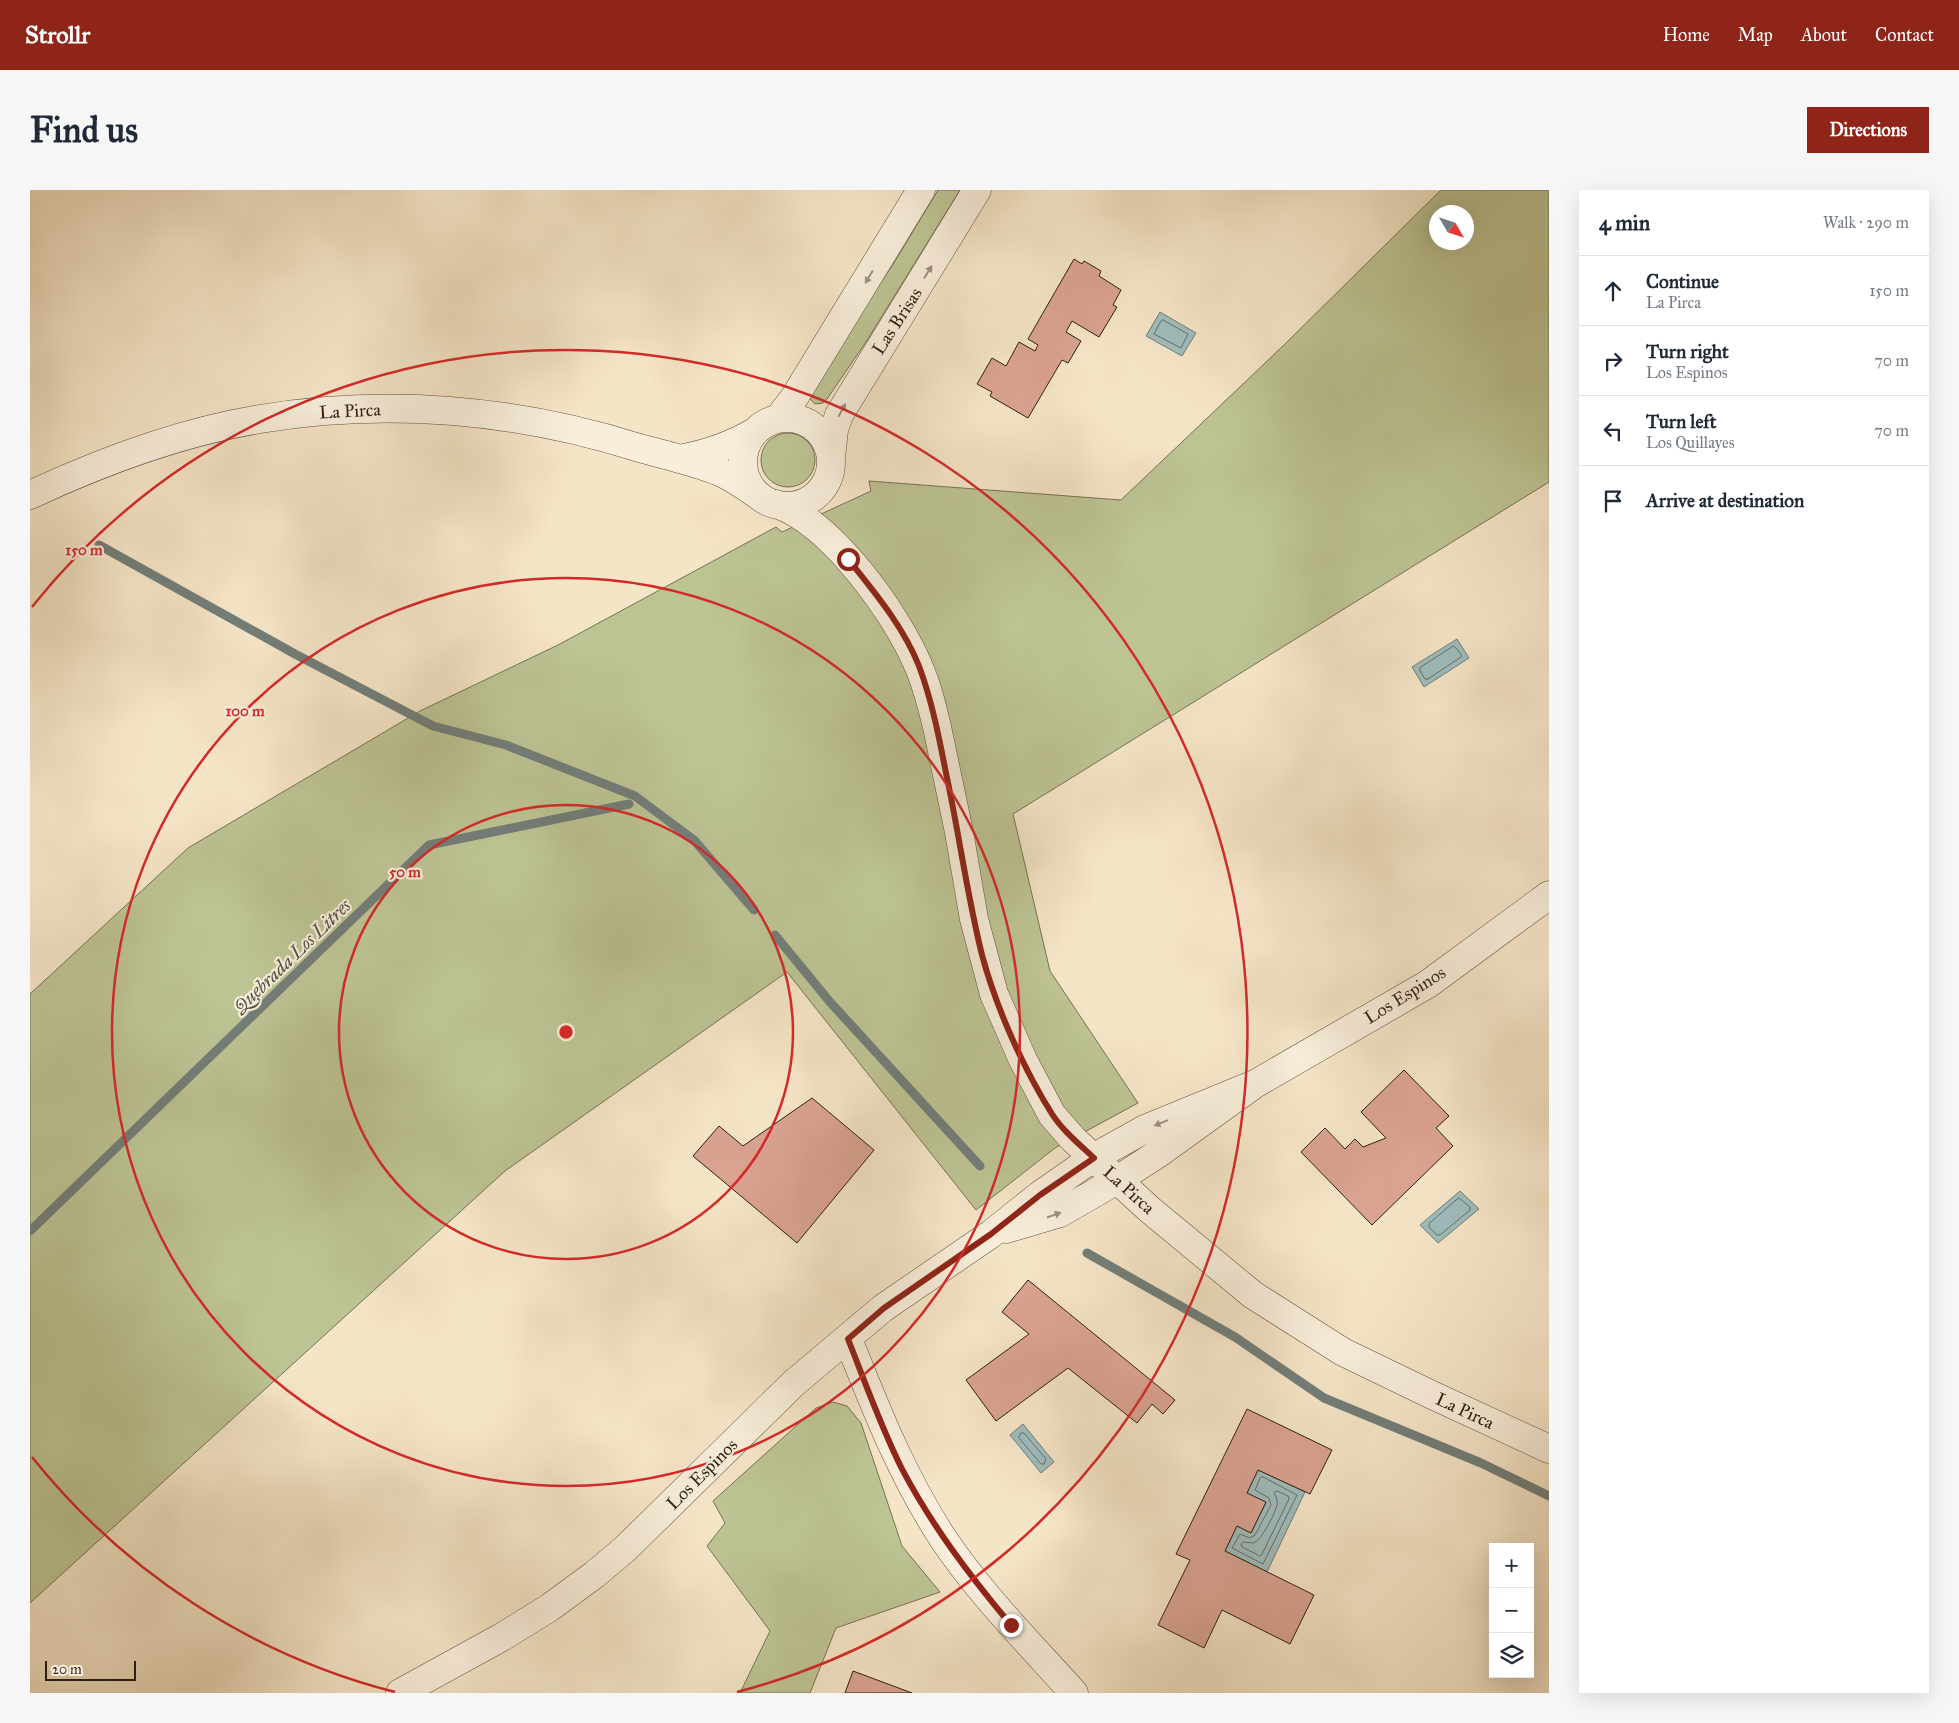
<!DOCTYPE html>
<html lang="en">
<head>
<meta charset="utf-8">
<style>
	body { margin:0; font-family:"IM FELL Great Primer",serif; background:#f6f6f7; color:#1f2937 }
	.controls { position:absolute; right:15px; bottom:15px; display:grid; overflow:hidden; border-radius:0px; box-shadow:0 5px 20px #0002 }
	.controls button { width:45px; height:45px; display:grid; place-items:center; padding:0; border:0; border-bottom:1px solid #e0e1e3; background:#fff; color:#1f2937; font:25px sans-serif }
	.compass { position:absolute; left:1399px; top:15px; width:45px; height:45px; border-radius:50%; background:#fff; box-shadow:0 5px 20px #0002; rotate:129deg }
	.scale { position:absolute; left:15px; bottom:12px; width:91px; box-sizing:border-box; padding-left:5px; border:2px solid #2e1f11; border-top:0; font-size:14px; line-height:18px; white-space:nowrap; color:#2e1f11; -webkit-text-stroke:4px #f8eedb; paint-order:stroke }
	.stop { position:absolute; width:15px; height:15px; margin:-11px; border:4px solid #8f2418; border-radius:50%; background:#fff }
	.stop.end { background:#8f2418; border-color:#fff; box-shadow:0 1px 5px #0008 }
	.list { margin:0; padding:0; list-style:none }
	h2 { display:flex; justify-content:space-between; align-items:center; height:65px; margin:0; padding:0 20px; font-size:21px }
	h2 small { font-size:16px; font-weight:400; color:#747a83 }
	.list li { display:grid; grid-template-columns:32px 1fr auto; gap:15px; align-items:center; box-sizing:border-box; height:70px; padding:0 20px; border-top:1px solid #e0e1e3 }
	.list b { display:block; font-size:19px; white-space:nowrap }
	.list p { margin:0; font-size:16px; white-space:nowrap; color:#747a83 }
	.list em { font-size:16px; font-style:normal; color:#747a83 }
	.icon { flex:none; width:28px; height:28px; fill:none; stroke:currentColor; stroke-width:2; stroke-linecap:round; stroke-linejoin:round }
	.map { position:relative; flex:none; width:1519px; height:1503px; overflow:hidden; border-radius:0px }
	header { display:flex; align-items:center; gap:30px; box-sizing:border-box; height:70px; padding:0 25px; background:#8f2418; color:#fff }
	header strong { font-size:24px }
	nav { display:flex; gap:28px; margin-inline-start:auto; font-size:18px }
	.intro { display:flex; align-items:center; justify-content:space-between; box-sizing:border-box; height:120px; padding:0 30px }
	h1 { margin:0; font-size:35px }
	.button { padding:12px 22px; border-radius:0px; background:#8f2418; color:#fff; font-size:18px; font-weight:700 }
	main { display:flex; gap:30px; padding:0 30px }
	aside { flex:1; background:#fff; border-radius:0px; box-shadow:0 5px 20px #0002 }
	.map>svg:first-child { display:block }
</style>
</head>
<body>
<header>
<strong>Strollr</strong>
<nav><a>Home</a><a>Map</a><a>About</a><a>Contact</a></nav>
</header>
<div class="intro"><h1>Find us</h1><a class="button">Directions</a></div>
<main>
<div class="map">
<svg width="1519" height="1503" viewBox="0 0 1519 1503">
	<rect width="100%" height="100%" fill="#f5e5c7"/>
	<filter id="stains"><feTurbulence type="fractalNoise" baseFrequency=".004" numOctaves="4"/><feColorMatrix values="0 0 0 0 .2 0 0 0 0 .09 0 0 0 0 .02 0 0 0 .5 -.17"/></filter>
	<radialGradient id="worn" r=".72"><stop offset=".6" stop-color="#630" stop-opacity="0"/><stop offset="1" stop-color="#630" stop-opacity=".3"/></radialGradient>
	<!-- green -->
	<path fill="#bdc494" stroke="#767252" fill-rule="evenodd" d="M 908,0 L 930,0 L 836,152 L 797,209 L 793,213 L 785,214 L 780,209 L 777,202 L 862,76 Z
		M 1411,0 L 1519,0 L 1519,292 L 983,624 L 1020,781 L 1108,913 L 1025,958 L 946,1020 L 757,782 L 475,981 L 0,1413 L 0,804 L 158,658 L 390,521 L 528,455 L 746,337 L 752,342 L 841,301 L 839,291 L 1091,310 L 1254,155 ZM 1406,22 L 1436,22 L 1436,52 L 1406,52 Z
		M731 270a27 27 0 1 1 54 0a27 27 0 1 1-54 0Z
		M 803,1212 L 817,1216 L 831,1233 L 872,1356 L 910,1402 L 806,1438 L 780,1503 L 710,1503 L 740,1441 L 677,1356 L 695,1333 L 683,1311 L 786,1218 Z"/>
	<!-- water -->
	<path fill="#9fbdbe" stroke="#727e79" d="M 1130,122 L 1166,143 L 1152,166 L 1116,146 Z
		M 1427,449 L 1439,468 L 1394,497 L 1382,477 Z
		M 1430,1001 L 1449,1019 L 1408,1053 L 1390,1035 Z
		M 993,1234 L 1024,1272 L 1011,1283 L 980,1245 Z
		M 1228,1280 L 1275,1302 L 1237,1382 L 1195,1361 L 1207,1336 L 1221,1343 L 1236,1313 L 1217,1303 Z"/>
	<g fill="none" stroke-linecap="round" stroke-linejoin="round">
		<!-- shore -->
		<path stroke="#666e68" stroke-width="1" d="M 1133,130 L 1158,144 L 1151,158 L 1124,144 L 1131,131 Z
			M 1424,456 L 1431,464 L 1431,467 L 1398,489 L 1395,489 L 1390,481 L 1390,478 Z
			M 1429,1008 L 1440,1017 L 1440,1020 L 1410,1045 L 1407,1045 L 1399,1037 L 1399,1034 Z
			M 991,1243 L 994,1243 L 1016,1269 L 1014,1274 L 1011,1274 L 989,1248 Z
			M 1233,1287 L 1267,1305 L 1233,1374 L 1202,1358 L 1210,1344 L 1220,1348 L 1225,1345 L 1241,1315 L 1239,1308 L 1225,1300 L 1230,1288 Z
			M 1247,1301 L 1258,1306 L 1259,1309 L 1232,1364 L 1230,1366 L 1212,1357 L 1211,1354 L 1213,1352 L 1224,1353 C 1232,1349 1245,1324 1247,1315 C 1248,1311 1246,1307 1244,1303 Z"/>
		<!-- stream -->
		<path stroke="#727e79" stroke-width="9" d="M 69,355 L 265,464 L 403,536 L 476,555 L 605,606 L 664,650 L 724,720
			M 745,745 L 800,812 L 950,976
			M 0,1041 L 399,655 L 599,614
			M 1057,1063 L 1205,1147 L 1294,1208 L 1451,1273 L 1519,1306"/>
	</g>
	<!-- building -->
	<path fill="#daa392" stroke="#2e1f11" d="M 1044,69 L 1052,74 L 1054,71 L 1071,81 L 1069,86 L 1091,100 L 1083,115 L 1087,117 L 1069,147 L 1042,131 L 1036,142 L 1051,151 L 1038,173 L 1032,170 L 998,228 L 960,206 L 962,202 L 947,194 L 962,168 L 976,176 L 989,152 L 1005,161 L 1008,155 L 998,149 Z
		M 1374,880 L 1419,926 L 1406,938 L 1423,956 L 1342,1035 L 1271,962 L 1295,938 L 1315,959 L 1325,949 L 1333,957 L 1356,948 L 1331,922 Z
		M 782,908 L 844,960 L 767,1053 L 663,966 L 689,936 L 713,956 Z
		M 998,1090 L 1145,1210 L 1133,1224 L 1122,1214 L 1107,1233 L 1038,1178 L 966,1231 L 936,1190 L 999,1144 L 972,1122 Z
		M 1217,1219 L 1302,1260 L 1280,1304 L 1228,1280 L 1217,1303 L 1236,1312 L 1221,1343 L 1207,1336 L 1195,1361 L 1284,1405 L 1260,1454 L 1192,1420 L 1174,1458 L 1128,1435 L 1160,1370 L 1146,1364 Z
		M 823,1481 L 882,1503 L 815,1503 Z"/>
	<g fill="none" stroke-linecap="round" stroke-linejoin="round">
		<!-- minor casing -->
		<g stroke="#60503e" stroke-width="29">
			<path id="minor" d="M713 272a44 44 0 1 1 88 0a44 44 0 1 1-88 0Z
				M 748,229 L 764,208 L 891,0
				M 801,267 L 804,240 L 809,225 L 947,0
				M 649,269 C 677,264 701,256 726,241
				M 0,305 C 73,271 150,242 230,229 C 356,208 485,219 606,257 C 634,265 663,271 690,282 C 704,288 716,297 729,306
				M 746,314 C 801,332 866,423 888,475 C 897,495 902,516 907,537 L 929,642 L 944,729 L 964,804 L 993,870 L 1022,925 L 1043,949 L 1119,1019 L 1223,1105 L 1313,1162 L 1402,1205 L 1519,1259
				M 976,1039 L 1030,1023 L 1089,989 L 1132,961 L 1225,894 L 1398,794 L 1519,705
				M 818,1149 C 846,1219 872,1286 914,1350 C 952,1406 999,1453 1044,1503
				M 370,1503 L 472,1447 L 519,1418 L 564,1385 L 595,1359 L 764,1193 L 853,1118 L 961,1044 L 1010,1005 L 1063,968 L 1115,939 L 1225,894"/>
		</g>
		<!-- minor -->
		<use href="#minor" stroke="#f8eedb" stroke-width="28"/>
	</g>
	<!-- one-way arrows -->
	<defs><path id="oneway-solid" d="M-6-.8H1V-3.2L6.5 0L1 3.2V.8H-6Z" transform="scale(1.25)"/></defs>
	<g fill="#9d9180">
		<use href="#oneway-solid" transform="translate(898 82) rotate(-58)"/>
		<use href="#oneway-solid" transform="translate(839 87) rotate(121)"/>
		<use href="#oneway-solid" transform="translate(812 220) rotate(-62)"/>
		<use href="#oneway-solid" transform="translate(1131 933) rotate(158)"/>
		<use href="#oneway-solid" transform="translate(1024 1025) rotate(-19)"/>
	</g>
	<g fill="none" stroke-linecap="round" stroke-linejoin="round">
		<!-- route -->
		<path stroke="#8f2418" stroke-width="6" d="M 818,369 C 845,403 873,436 889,476 C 902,511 909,547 916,583 C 929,643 937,705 952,765 C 966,817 993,878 1022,924 C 1033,941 1049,954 1064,968 L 1010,1005 L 961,1044 L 854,1118 L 818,1149 C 835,1192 851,1237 872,1279 C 902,1336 940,1386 981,1435"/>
	</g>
	<!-- distance rings -->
	<g fill="none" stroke="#d62828" stroke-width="2.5">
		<circle cx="536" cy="842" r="227"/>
		<circle cx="536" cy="842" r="454"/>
		<path d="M365 1502A682 682 0 0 1 2 1267M2 417A682 682 0 1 1 707 1502"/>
	</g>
	<g text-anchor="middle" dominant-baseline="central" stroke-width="4.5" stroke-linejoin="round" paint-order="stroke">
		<!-- street labels -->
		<g font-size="18" fill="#2e1f11" stroke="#f8eedb">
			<text transform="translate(867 131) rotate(-57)">Las Brisas</text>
			<text transform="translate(320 221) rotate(-3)">La Pirca</text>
			<text transform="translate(1375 805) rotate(-32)">Los Espinos</text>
			<text transform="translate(1099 1000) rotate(42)">La Pirca</text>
			<text transform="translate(1435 1221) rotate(25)">La Pirca</text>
			<text transform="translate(672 1284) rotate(-45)">Los Espinos</text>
		</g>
		<!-- water labels -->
		<g font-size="19" font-style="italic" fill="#504e45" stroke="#f8eedb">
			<text transform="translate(262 766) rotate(-44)">Quebrada Los Litres</text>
		</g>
	</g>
	<circle cx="536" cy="842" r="8" fill="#d62828" stroke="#f8eedb" stroke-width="2.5"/>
	<g font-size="15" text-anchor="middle" font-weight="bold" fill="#d62828" stroke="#f8eedb" stroke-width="4.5" stroke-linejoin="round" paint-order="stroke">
		<text x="54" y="365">150 m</text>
		<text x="215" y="526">100 m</text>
		<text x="375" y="687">50 m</text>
	</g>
	<rect width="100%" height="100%" filter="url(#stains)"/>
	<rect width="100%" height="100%" fill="url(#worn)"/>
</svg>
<div class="controls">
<button>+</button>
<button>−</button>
<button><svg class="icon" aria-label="layers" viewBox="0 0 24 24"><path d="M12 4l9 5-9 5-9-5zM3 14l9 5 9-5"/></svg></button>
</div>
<svg class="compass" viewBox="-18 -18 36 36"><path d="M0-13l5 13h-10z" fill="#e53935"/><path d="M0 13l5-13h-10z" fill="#747a83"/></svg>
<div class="scale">20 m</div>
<div class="stop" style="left:818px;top:369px"></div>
<div class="stop end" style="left:981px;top:1435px"></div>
</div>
<aside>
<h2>4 min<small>Walk · 290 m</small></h2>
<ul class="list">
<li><svg class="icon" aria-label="ahead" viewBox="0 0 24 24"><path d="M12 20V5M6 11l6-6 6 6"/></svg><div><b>Continue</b><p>La Pirca</p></div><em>150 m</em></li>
<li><svg class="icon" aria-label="right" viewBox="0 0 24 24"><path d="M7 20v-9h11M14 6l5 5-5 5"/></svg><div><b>Turn right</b><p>Los Espinos</p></div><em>70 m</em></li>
<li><svg class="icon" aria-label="left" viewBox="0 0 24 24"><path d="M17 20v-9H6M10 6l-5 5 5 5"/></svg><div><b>Turn left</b><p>Los Quillayes</p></div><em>70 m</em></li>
<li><svg class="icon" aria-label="arrive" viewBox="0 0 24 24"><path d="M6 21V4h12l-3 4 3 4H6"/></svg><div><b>Arrive at destination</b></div></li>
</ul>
</aside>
</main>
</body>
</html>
